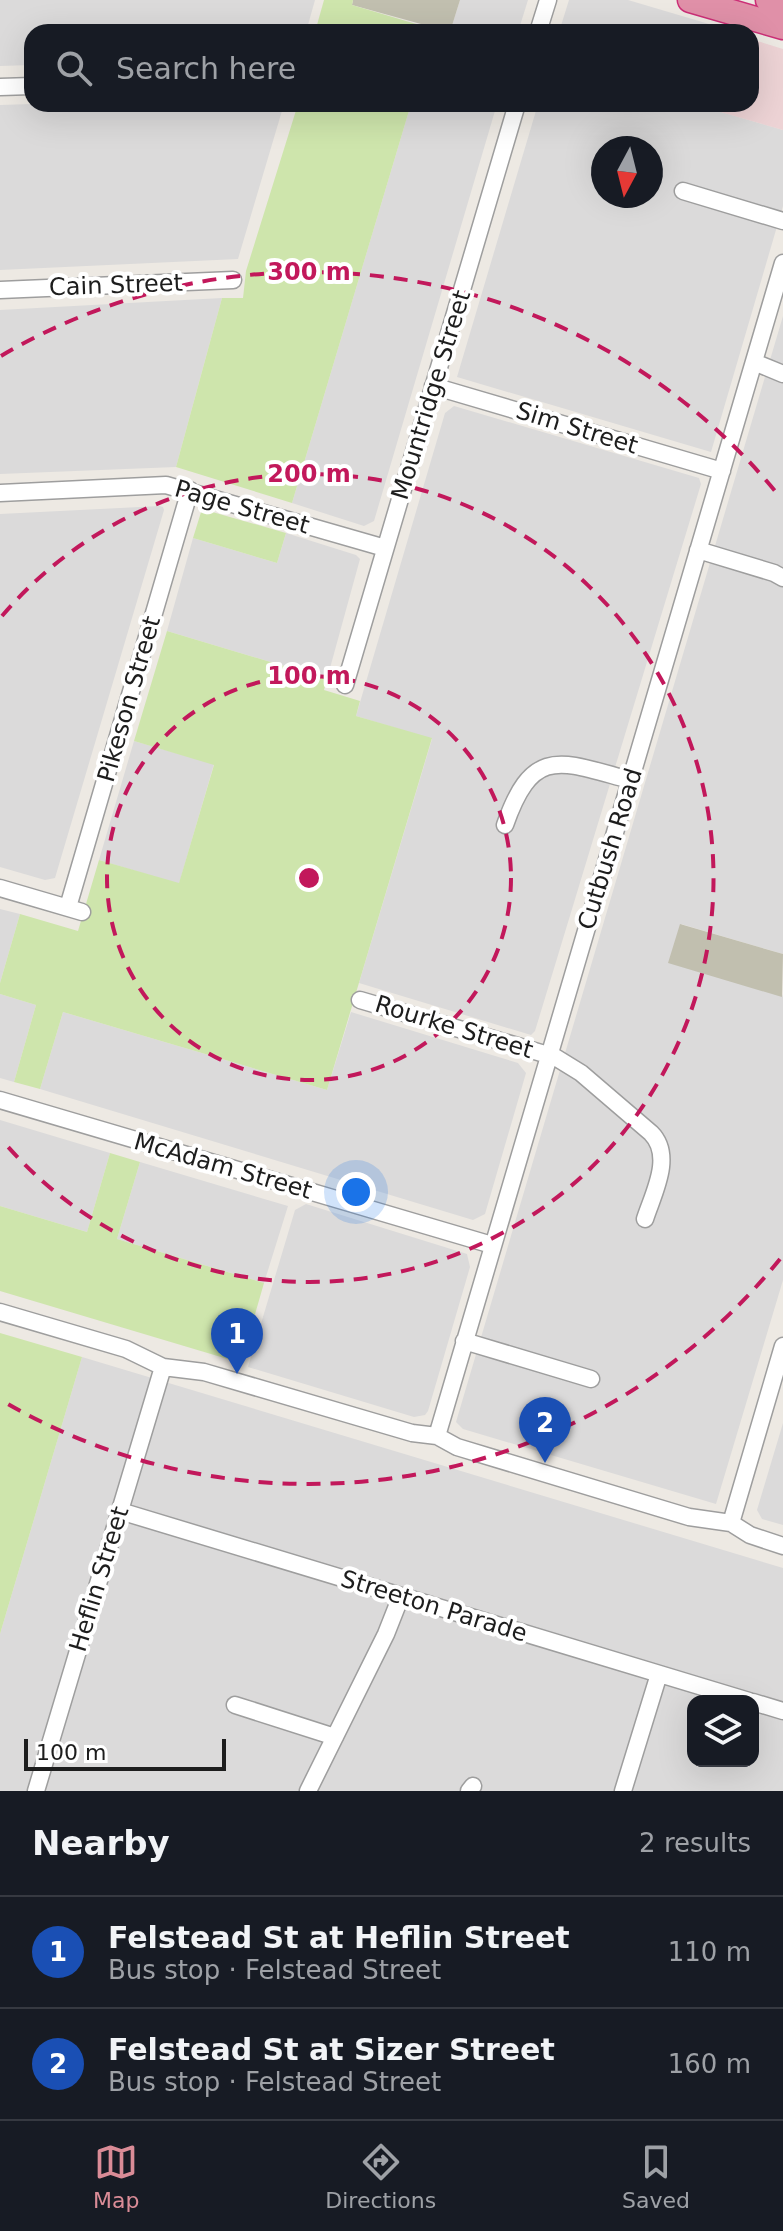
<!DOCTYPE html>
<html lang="en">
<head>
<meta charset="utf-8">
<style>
	body { margin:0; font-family:"DejaVu Sans",sans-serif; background:#242831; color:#f1f3f6 }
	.controls { position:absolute; right:24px; bottom:24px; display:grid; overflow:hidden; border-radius:16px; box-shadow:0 8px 32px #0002 }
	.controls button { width:72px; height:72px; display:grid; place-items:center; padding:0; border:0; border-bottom:2px solid #363941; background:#171b24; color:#f1f3f6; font:40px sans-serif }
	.compass { position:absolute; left:591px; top:136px; width:72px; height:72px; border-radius:50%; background:#171b24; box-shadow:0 8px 32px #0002; rotate:187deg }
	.scale { position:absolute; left:24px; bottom:20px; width:202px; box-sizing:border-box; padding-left:8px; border:4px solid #1d1d1d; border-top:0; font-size:22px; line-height:28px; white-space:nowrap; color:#1d1d1d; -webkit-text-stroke:6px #fff; paint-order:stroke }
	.you { position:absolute; left:356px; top:1192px; width:28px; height:28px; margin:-20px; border:6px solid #fff; border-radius:50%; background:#1a73e8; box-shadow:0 0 0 12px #1a73e833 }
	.badge { display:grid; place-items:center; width:52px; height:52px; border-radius:50%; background:#da8c97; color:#fff; font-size:26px; font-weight:700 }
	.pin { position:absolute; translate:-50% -66px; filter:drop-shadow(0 2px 4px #0008) }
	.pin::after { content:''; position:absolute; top:42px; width:28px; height:24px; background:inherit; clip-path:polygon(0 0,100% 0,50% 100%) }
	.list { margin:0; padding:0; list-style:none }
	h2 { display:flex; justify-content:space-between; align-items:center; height:104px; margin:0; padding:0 32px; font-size:34px }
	h2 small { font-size:26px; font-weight:400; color:#9ea1a6 }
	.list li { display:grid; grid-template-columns:52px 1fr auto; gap:24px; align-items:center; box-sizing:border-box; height:112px; padding:0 32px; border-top:2px solid #363941 }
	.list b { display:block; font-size:30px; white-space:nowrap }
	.list p { margin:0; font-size:26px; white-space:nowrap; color:#9ea1a6 }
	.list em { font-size:26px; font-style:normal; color:#9ea1a6 }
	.icon { flex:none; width:44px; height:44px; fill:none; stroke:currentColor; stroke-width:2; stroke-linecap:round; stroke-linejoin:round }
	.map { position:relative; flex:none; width:783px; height:1791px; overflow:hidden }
	.search { position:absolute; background:#171b24; box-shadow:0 8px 32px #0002; left:24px; right:24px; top:24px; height:88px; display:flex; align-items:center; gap:20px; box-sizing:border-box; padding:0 28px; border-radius:24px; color:#9ea1a6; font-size:30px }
	.sheet { height:328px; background:#171b24 }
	nav { display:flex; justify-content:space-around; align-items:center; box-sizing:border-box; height:112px; border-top:2px solid #363941; background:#171b24; font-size:22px; color:#9ea1a6 }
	nav a { display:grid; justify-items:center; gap:4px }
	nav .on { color:#da8c97 }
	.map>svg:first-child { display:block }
</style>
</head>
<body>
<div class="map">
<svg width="783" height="1791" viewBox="0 0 783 1791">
	<rect width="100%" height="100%" fill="#ede9e3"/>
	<!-- residential -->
	<path fill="#dbdada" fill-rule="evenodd" d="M 0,0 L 315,0 L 306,32 L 32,32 L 32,65 L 0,66 Z
		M 460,0 L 528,0 L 518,32 L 450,32 Z
		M 569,0 L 628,0 L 736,32 L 559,32 Z
		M 32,104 L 284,104 L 238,259 L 0,270 L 0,105 Z
		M 411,104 L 497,104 L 374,521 L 364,526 L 292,503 Z
		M 538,104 L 719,104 L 718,111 L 783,130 L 783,206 L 711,452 L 457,377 ZM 603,148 L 651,148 L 651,196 L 603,196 Z
		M 222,298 L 176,467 L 0,474 L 0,310 Z
		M 783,316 L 783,954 L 681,924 L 782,997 L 783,994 L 783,1280 L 716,1504 L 463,1429 L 456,1422 Z
		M 454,406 L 699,478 L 701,484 L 535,1031 L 531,1035 L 359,983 L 432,739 L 356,716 L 445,413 Z
		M 160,506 L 163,507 L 164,510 L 55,878 L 45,880 L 0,867 L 0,514 Z
		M 286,533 L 356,555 L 360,559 L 327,679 L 167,631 L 193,538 L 277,563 Z
		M 134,741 L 214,764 L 179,884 L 99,860 Z
		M 0,909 L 20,914 L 0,983 Z
		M 0,994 L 36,1005 L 14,1082 L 0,1078 Z
		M 63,1012 L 327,1090 L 351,1012 L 518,1063 L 526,1073 L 485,1214 L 473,1220 L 40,1089 Z
		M 0,1120 L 110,1153 L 87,1232 L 0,1206 Z
		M 140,1162 L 288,1206 L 264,1283 L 117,1239 Z
		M 306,1204 L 467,1254 L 470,1267 L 428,1411 L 425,1415 L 414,1417 L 248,1367 L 295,1210 Z
		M 82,1357 L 783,1568 L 783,1791 L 0,1791 L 0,1634 ZM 693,1701 L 753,1701 L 753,1761 L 693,1761 Z
		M 783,1423 L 783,1525 L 762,1519 L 757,1510 Z"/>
	<!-- commercial -->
	<path fill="#edd3d5" d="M 751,39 L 783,49 L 783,130 L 717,111 L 719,104 L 751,104 Z"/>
	<!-- construction -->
	<path fill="#c1bfaf" d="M 353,0 L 460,0 L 450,32 L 352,5 Z
		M 680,924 L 783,954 L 782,997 L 668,963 Z"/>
	<!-- grass -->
	<path fill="#cee5ac" d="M 324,0 L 353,0 L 352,5 L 433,29 L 432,32 L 315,32 Z
		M 298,104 L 411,104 L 292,503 L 176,467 L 222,298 L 243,298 L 246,271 Z
		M 202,509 L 286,533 L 277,563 L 193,538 Z
		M 167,631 L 327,679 L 324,690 L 360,701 L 356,716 L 432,738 L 327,1090 L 63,1012 L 40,1089 L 14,1082 L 36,1005 L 0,994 L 0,983 L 20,914 L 78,931 L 99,860 L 179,883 L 214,765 L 134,741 Z
		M 110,1153 L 140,1162 L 117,1239 L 264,1283 L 241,1363 L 0,1291 L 0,1206 L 87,1232 Z
		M 0,1333 L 82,1357 L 0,1634 Z"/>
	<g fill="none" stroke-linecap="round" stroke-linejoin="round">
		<!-- minor casing -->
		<g stroke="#9e9e9e" stroke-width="19">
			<path id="minor" d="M 538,32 L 548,0
				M 0,87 L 32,86
				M 683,191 L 783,221
				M 0,290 L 233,280
				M 754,362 L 783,374
				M 433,386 L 722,471
				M 0,493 L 166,485 L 385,548
				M 698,550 L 774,573 L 783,578
				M 345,685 L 517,104
				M 505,825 C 533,744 562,762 630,780
				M 0,888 L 82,912
				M 68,907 L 190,490
				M 360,1000 L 555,1057 L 581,1073 L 651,1133 C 674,1156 653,1194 645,1219
				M 0,1100 L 492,1245
				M 0,1312 L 126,1349 L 163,1367 L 204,1372 L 412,1433 L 437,1436 L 457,1447 L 689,1517 L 731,1523 L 750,1535 L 783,1546
				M 464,1341 L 591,1379
				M 437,1436 L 783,263
				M 120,1511 L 749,1701
				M 731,1523 L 783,1346
				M 753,1702 L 783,1711
				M 235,1705 L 335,1737
				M 36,1791 L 163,1367
				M 308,1791 L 386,1634 L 401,1596
				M 469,1791 L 473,1786
				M 623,1791 L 659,1674"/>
		</g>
		<!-- highway casing -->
		<g stroke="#cc2f77" stroke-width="27">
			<path id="highway" d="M 690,0 L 783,27
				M 768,0 L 783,4"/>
		</g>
		<!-- minor -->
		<use href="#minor" stroke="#fff" stroke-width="16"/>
		<!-- highway -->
		<use href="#highway" stroke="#e090a8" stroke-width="24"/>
	</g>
	<!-- distance rings -->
	<g fill="none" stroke="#c2185b" stroke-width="4" stroke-dasharray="14 10">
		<circle cx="309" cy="878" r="202"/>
		<path d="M2 616A404 404 0 1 1 2 1140"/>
		<path d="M780 1259A606 606 0 0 1 1 1400M1 356A606 606 0 0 1 780 497"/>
	</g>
	<g text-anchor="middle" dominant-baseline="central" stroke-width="8" stroke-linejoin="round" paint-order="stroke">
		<!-- street labels -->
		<g font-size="24" fill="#1d1d1d" stroke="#fff">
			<text transform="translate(116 285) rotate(-2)">Cain Street</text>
			<text transform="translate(431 395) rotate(-73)">Mountridge Street</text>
			<text transform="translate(577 428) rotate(17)">Sim Street</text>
			<text transform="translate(242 507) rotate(16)">Page Street</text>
			<text transform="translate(129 699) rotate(-74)">Pikeson Street</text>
			<text transform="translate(610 849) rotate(-73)">Cutbush Road</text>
			<text transform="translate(454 1027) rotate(17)">Rourke Street</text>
			<text transform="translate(223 1166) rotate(16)">McAdam Street</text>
			<text transform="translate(99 1579) rotate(-73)">Heflin Street</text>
			<text transform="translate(434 1606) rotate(17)">Streeton Parade</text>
		</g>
	</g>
	<circle cx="309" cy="878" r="12" fill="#c2185b" stroke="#fff" stroke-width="4"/>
	<g font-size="24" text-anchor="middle" font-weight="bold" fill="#c2185b" stroke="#fff" stroke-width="8" stroke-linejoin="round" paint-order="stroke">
		<text x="309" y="280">300 m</text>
		<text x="309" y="482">200 m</text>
		<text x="309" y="684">100 m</text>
	</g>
</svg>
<div class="controls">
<button><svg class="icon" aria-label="layers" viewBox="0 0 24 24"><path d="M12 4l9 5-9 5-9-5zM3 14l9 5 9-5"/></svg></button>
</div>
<svg class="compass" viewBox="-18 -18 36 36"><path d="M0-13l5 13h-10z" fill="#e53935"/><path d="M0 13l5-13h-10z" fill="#9ea1a6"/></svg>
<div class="scale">100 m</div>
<div class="you"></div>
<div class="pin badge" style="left:237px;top:1374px;background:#1a4fb4">1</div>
<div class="pin badge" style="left:545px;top:1463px;background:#1a4fb4">2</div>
<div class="search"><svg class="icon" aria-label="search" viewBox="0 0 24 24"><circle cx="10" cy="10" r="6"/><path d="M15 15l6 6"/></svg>Search here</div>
</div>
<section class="sheet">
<h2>Nearby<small>2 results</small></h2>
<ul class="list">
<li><span class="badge" style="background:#1a4fb4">1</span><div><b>Felstead St at Heflin Street</b><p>Bus stop · Felstead Street</p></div><em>110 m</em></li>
<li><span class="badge" style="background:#1a4fb4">2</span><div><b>Felstead St at Sizer Street</b><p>Bus stop · Felstead Street</p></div><em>160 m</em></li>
</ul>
</section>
<nav>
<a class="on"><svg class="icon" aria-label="map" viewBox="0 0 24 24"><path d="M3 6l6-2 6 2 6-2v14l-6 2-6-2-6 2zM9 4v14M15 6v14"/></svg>Map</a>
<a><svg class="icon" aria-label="directions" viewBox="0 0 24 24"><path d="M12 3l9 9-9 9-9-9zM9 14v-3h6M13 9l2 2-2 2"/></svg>Directions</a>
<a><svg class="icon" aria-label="saved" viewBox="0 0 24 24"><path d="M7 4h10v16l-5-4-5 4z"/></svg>Saved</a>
</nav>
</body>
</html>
